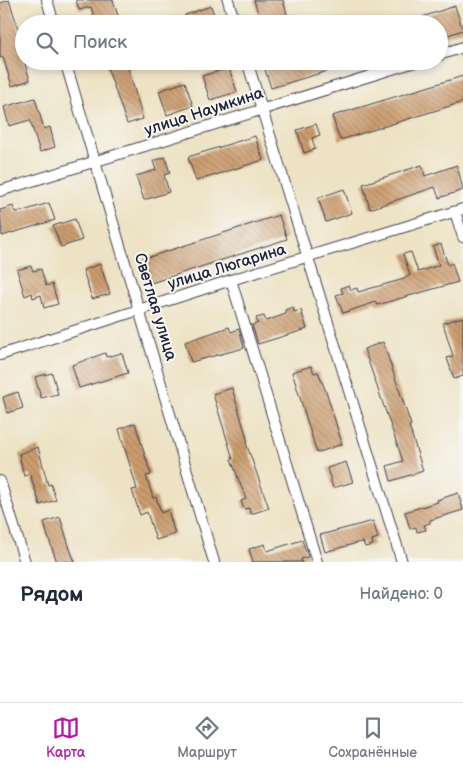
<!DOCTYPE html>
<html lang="ru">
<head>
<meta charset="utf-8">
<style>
	body { margin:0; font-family:"Balsamiq Sans",sans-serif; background:#f2f2f3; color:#1f2937 }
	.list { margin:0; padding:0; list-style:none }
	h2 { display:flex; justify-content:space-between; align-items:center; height:65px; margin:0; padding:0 20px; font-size:21px }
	h2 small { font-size:16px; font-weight:400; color:#747a83 }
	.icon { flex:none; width:28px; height:28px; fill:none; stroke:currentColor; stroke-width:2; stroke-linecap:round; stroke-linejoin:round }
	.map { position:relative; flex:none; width:463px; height:562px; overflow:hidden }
	.search { position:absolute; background:#fff; box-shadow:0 2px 8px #0003; left:15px; right:15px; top:15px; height:55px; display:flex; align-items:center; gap:12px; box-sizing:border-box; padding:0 18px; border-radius:28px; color:#747a83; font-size:19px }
	.sheet { height:140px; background:#fff }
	nav { display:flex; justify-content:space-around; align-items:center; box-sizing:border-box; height:70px; border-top:1px solid #e0e1e3; background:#fff; font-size:14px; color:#747a83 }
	nav a { display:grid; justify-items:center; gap:2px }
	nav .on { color:#b5179e }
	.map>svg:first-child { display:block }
</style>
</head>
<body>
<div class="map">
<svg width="463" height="562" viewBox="0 0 463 562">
	<defs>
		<pattern id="building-back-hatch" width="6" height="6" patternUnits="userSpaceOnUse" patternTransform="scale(1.25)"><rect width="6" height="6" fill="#cc9d6f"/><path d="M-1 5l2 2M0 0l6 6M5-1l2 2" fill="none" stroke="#a5805c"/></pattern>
	</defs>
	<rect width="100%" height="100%" fill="#f6f6f2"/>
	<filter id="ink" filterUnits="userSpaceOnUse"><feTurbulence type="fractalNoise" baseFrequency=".02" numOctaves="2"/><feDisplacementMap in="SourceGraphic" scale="10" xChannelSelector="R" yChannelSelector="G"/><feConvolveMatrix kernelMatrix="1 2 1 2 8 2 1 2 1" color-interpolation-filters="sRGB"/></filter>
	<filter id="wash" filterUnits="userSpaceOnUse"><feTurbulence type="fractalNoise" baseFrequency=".0096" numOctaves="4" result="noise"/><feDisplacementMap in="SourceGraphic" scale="20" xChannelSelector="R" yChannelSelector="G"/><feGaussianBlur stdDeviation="1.12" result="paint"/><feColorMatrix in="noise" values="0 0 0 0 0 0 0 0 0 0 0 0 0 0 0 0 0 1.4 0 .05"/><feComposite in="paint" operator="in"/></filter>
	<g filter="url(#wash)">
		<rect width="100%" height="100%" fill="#ede2c3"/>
		<g id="blocks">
			<!-- building -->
			<path fill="url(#building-back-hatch)" d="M 9,0 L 24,46 L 24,50 L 21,51 L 30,80 L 12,86 L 3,57 L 0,58 L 0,3 Z
				M 76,0 L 113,0 L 118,16 L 96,23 L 91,7 L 79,10 Z
				M 254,0 L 283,0 L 287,14 L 261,23 Z
				M 211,6 L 217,24 L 187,24 L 185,15 Z
				M 455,6 L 463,30 L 439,38 L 439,24 L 407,24 L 407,22 Z
				M 105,61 L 126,61 L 143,119 L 127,124 Z
				M 270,61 L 354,61 L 354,63 L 271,88 L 263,63 Z
				M 229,68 L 237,92 L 210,100 L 202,76 Z
				M 463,76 L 463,102 L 340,140 L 332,116 Z
				M 185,82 L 193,106 L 167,115 L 159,91 Z
				M 35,98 L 44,129 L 50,127 L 55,147 L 40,152 L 30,120 L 9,126 L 4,107 Z
				M 316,124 L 320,135 L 312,138 L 315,149 L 304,153 L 297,130 Z
				M 255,136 L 263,160 L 196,181 L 188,157 Z
				M 165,157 L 170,173 L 164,175 L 169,192 L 144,200 L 136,176 L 156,170 L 153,161 Z
				M 422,165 L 425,176 L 457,165 L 463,190 L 439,198 L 435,187 L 370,209 L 363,184 Z
				M 344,189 L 352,213 L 326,222 L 318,198 Z
				M 49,203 L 55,220 L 2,236 L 0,210 L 13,206 L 15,212 L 23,211 Z
				M 279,215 L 287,239 L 151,283 L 143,259 Z
				M 75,219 L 82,240 L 61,247 L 53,226 Z
				M 441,244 L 448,265 L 452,263 L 458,282 L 377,305 L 376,302 L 343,313 L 336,295 L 343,293 L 341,288 L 349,285 L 351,290 L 357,288 L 358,292 L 404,279 L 410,275 L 403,254 L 411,252 L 418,272 L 439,265 L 433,247 Z
				M 100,264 L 110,294 L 92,299 L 83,270 Z
				M 31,266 L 33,271 L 41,269 L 46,286 L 52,284 L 58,304 L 44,308 L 41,295 L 33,298 L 32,293 L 25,296 L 17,270 Z
				M 293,307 L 294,312 L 301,310 L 307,329 L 258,344 L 252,325 L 258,323 L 256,318 L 264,316 L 266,321 L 286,314 L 285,310 Z
				M 463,317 L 463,376 L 454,379 L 447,358 L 453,356 L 443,323 Z
				M 229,327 L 231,332 L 239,329 L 244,348 L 191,362 L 185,342 Z
				M 383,342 L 411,425 L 409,426 L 423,471 L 391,481 L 387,466 L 403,461 L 364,349 Z
				M 105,353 L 106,357 L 122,353 L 128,373 L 79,388 L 72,365 Z
				M 311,366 L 314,373 L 318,372 L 327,394 L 342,444 L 317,453 L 292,372 Z
				M 52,373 L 58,394 L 41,398 L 35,377 Z
				M 232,388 L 248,442 L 246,443 L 269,508 L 251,514 L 249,508 L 244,509 L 241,501 L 246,499 L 231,459 L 233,459 L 213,394 Z
				M 18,392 L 23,408 L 7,413 L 3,397 Z
				M 135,423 L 151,475 L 146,476 L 153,498 L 156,497 L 161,513 L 168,510 L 175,534 L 156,540 L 147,512 L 140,515 L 132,490 L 137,489 L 119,429 Z
				M 38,447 L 48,485 L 51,484 L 56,500 L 40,505 L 30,474 L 24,476 L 19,454 Z
				M 346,462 L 353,482 L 333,488 L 327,468 Z
				M 458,493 L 463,510 L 430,520 L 430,523 L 424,525 L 426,530 L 417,532 L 416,527 L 410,529 L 405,512 L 438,502 L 437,500 Z
				M 60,517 L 70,549 L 75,562 L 57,562 L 47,534 L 44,522 Z
				M 373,521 L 378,538 L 372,540 L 373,545 L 365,547 L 363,542 L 357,543 L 325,552 L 320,535 Z
				M 302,540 L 308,557 L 301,559 L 302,562 L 253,562 L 249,549 L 265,544 L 267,551 Z"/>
		</g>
	</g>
	<g filter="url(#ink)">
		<use href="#blocks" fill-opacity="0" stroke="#403f4f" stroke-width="1"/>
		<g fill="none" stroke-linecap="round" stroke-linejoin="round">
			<!-- minor casing -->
			<g stroke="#403f4f" stroke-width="12">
				<path id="minor" d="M 47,0 L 54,24
					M 228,0 L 235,24
					M 439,55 L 463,47
					M 65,61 L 214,562
					M 247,61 L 402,562
					M 0,191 L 418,61
					M 455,212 L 463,237
					M 231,280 L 317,562
					M 0,355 L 231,280 L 463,209
					M 0,481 L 25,562"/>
			</g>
			<!-- minor -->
			<use href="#minor" stroke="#fff" stroke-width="10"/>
		</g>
	</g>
	<g text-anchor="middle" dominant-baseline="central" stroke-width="4" stroke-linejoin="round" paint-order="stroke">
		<!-- street labels -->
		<g font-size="16" fill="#22223b" stroke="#f6f6f2">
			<text transform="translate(204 112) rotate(-18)">улица Наумкина</text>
			<text transform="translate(227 267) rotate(-17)">улица Люгарина</text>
			<text transform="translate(155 307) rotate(73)">Светлая улица</text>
		</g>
	</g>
</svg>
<div class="search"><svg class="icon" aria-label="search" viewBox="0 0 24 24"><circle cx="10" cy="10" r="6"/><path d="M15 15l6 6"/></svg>Поиск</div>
</div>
<section class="sheet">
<h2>Рядом<small>Найдено: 0</small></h2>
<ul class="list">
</ul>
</section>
<nav>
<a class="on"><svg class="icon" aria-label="map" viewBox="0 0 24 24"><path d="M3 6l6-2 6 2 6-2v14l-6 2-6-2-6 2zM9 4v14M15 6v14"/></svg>Карта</a>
<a><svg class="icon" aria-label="directions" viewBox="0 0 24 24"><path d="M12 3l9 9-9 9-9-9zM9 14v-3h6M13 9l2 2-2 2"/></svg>Маршрут</a>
<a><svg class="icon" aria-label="saved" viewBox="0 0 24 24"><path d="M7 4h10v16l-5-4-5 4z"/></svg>Сохранённые</a>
</nav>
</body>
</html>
